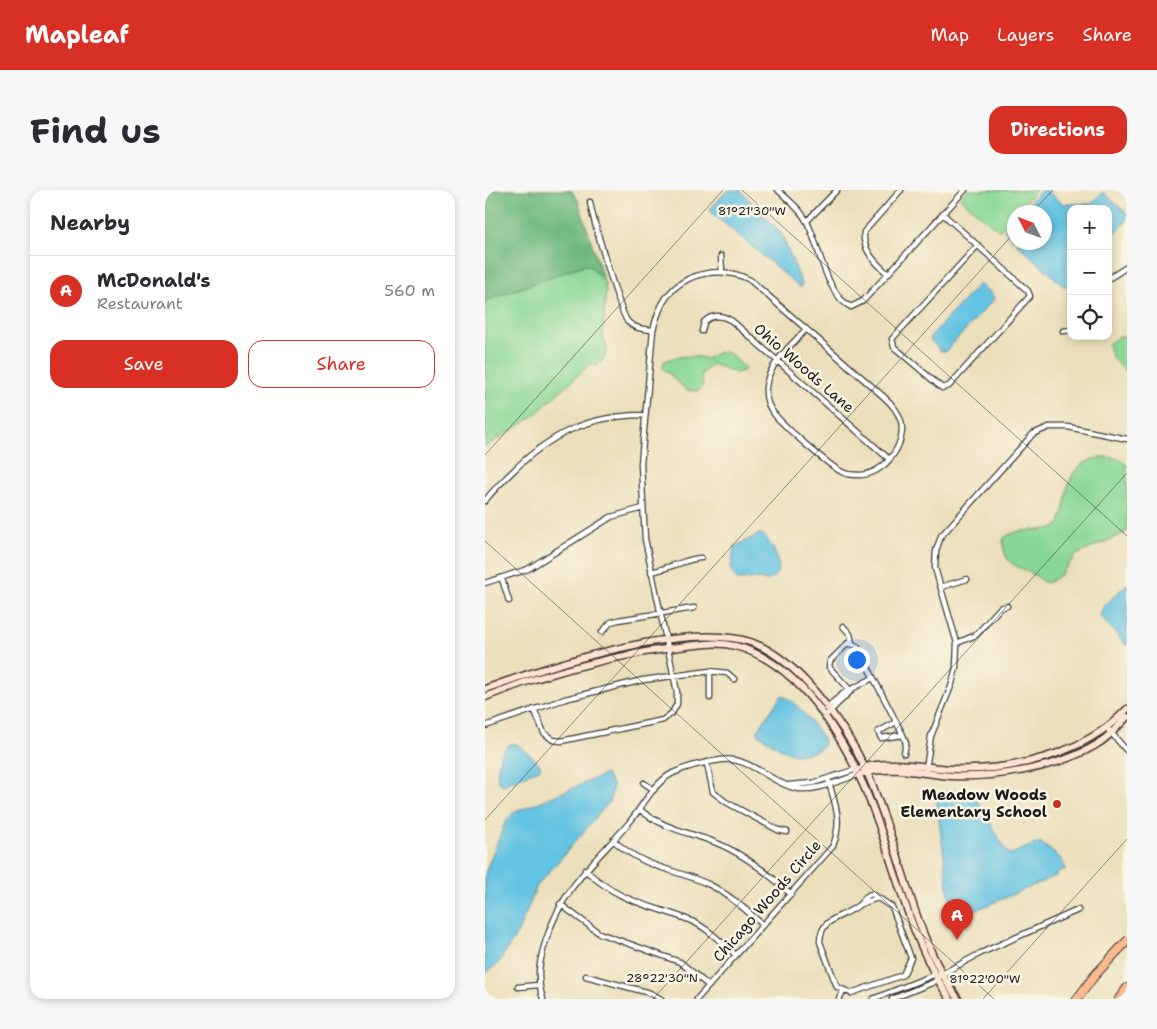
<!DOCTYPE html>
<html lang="en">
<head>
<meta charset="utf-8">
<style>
	body { margin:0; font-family:"Shantell Sans",sans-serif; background:#f7f7f7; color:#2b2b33 }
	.controls { position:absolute; right:15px; top:15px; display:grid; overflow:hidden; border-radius:10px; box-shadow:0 2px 8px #0003 }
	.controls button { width:45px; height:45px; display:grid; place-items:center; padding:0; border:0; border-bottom:1px solid #e1e1e2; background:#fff; color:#2b2b33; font:25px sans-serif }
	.compass { position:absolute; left:522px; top:15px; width:45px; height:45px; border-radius:50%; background:#fff; box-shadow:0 2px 8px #0003; rotate:312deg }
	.you { position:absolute; left:371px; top:469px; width:18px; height:18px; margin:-12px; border:4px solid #fff; border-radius:50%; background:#1a73e8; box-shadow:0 0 0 8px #1a73e833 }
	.badge { display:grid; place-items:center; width:32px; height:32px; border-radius:50%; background:#d93025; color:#fff; font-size:16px; font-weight:700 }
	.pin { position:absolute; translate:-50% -41px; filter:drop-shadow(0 1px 2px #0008) }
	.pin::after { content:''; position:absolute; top:26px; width:18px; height:15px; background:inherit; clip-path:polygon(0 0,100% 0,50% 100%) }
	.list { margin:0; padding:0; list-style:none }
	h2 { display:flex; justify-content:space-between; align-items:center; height:65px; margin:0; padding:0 20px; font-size:21px }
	h2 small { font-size:16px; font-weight:400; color:#7c7c81 }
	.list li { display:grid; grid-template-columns:32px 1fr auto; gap:15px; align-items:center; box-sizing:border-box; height:70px; padding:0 20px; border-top:1px solid #e1e1e2 }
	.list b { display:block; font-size:19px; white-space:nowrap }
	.list p { margin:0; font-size:16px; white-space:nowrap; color:#7c7c81 }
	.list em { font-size:16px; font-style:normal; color:#7c7c81 }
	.actions { display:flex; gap:10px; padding:15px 20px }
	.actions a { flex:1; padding:11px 0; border:1px solid #d93025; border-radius:15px; text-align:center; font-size:18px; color:#d93025 }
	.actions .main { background:#d93025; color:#fff }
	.icon { flex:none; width:28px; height:28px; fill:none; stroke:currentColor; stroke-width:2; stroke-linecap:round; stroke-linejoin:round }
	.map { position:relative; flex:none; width:642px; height:809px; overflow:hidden; border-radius:15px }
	header { display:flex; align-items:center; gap:30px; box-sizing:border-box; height:70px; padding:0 25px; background:#d93025; color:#fff }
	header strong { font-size:24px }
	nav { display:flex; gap:28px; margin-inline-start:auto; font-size:18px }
	.intro { display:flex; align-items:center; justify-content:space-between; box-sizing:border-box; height:120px; padding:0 30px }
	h1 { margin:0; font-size:35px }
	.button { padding:12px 22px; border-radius:15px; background:#d93025; color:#fff; font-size:18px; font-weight:700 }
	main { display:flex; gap:30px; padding:0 30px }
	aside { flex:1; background:#fff; border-radius:15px; box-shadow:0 2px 8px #0003 }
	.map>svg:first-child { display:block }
</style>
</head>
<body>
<header>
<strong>Mapleaf</strong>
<nav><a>Map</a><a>Layers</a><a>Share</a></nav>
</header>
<div class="intro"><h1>Find us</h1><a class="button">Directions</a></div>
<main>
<aside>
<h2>Nearby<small></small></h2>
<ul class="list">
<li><span class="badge">A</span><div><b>McDonald's</b><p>Restaurant</p></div><em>560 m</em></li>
</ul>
<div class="actions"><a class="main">Save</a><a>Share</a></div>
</aside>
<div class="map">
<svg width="642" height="809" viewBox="0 0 642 809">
	<rect width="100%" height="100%" fill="#fcf5e5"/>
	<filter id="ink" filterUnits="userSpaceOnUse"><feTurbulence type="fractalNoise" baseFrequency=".02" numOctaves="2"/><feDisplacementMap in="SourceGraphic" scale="10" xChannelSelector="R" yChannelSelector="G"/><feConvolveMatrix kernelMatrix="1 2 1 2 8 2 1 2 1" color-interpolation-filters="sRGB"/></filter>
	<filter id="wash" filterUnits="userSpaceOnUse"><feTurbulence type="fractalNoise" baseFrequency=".0096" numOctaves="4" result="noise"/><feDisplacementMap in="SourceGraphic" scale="20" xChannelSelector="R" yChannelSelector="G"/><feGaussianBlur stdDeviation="1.12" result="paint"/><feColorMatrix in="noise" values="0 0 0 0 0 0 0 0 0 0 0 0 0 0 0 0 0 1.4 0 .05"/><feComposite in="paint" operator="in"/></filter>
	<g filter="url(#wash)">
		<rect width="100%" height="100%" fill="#ebdfbb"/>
		<!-- green -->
		<path fill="#89d796" stroke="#527a59" d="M 482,0 L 551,0 L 514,41 L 475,8 Z
			M 99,75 L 105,76 L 119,91 L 121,100 L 118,145 L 122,159 L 120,167 L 113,176 L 105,174 L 46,228 L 0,257 L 0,111 Z
			M 634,146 L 642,147 L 642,182 C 632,175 625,167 623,154 Z
			M 240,161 L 244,163 L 260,178 L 258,181 L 252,183 L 227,174 L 216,184 L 218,195 L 213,201 L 201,200 L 177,177 L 179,172 C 190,165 210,165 222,169 L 234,162 Z
			M 620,267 L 636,269 L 642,275 L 642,342 L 591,365 L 576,384 L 563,393 C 556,392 555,388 549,385 C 529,373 519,377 518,349 C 535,334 558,345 574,335 C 586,305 575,272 620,267 Z"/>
		<!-- forest -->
		<path fill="#6eb87f" stroke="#456a4e" d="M 0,0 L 86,0 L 93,10 L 119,91 L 105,76 L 99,75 L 0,111 Z"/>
		<!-- water -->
		<path fill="#63c3e2" stroke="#40707f" d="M 243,0 L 255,0 L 296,43 L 317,94 L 316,98 L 227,23 L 225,19 Z
			M 557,0 L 562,1 L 578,14 L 606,14 L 618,2 L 642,24 L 640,33 L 623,51 L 623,19 L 586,19 L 586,92 L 580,97 L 531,53 L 560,52 L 560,22 L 534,22 Z
			M 529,27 L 529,51 L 519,40 Z
			M 494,94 L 507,104 L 509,109 L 460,162 L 454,160 L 444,148 Z
			M 276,343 C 284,349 296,370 293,380 C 292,386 286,388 282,391 L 273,389 L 252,390 L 246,378 L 249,357 Z
			M 642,394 L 642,456 L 615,426 L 618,417 Z
			M 297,505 C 314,513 328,535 339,550 L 338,557 C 310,573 298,559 274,545 L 272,541 Z
			M 25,554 L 32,554 L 53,572 L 56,577 L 53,580 L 18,595 L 13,591 C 12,577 13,562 25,554 Z
			M 121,584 L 128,596 L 125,611 L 52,696 L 33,742 L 14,772 L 0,784 L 0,683 L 20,633 L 28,623 Z
			M 463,601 L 487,601 L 522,662 L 526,664 L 555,652 L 577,670 L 581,679 L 573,682 L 571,686 L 475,727 L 470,726 L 466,720 L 451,607 Z"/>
	</g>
	<g filter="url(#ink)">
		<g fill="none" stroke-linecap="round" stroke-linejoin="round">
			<!-- street casing -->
			<g stroke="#3b3934" stroke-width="7">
				<path id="street" d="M 293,0 C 303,10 316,19 322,32 C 335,56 340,104 366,117 L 378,111 L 480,0
					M 105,12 C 107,26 136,126 143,132 C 150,139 159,139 168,140
					M 458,24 L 543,101 L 545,106 L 464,196 L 457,198 L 409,157 L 407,149 L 493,55
					M 322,31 L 352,0
					M 236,66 L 237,82
					M 403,84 C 390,72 377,60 379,42 L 416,0
					M 623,89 L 642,77
					M 217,141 L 219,132 C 227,124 237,125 247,131 L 404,269
					M 578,141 L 586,140
					M 0,311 C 7,301 17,292 26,283 C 65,244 104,225 159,225
					M 166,382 C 179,380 207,367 216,368
					M 17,389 L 24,411
					M 0,393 L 43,379 L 126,327 L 158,318
					M 456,397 L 482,389
					M 358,436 L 365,444 L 367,453
					M 117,442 L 126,432 L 133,430 L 209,418
					M 472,453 L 491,445 L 515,418 L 522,416
					M 225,481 L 225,508
					M 366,501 L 344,477 L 345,471 L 363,453 L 372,456 L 418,545 L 421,553 L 419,563
					M 341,518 L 359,503 L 388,488
					M 49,519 L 59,543 L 68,550 L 76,551 L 178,530 L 187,523 L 192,514 L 192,502 L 160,349 L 156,274 L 168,140 C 171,129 174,118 181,108 C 200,81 238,76 265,90 L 399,207 C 407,214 413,221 416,231 C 422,254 399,285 375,285 C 369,285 362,285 357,282 C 343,275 300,237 290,225 C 283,217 280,207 281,197 C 283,174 307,155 321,139
					M 339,527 L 366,501
					M 411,532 L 393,542 L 396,548 L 418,545
					M 0,536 L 80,509 L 158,490 L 225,481 L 242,483 L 249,489
					M 622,538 L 642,561
					M 222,574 L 228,602 L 241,612 L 293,640 L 302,642
					M 441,579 L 446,546 L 467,494 L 471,477 L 472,453 L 450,378 L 451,361 L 456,346 L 548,244 L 564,237 L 583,237 L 642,249
					M 159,593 L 169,600
					M 304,595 L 328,593 L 372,579
					M 154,619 C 177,638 202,642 229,652 C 258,663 283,683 306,704
					M 128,650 C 163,681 187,677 225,695 C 245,705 262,721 278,735
					M 100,680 C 138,714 160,713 204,730 C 222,737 237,753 251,765
					M 387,704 L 407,717 L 426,768 L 418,785 L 366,803 L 352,797 L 335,752 C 335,726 360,728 375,714 C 380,709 380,705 387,704 Z
					M 75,714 L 114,743 L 195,772 L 224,796
					M 375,714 L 393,708
					M 101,786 L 165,803 L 176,809
					M 33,797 L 53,795
					M 58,809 C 51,787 54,772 61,750 C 78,697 108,674 143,634 C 157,618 168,593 188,583 C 201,577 221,572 236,570 C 264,566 283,591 309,598 C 329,603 355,590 375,584
					M 212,809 L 348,656 C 358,629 350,615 343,589
					M 354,809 L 358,801
					M 388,809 L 451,784
					M 407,809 L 449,792 L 457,784 L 496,763 L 593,720"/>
			</g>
			<!-- secondary casing -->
			<g stroke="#3b3934" stroke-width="9">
				<path id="secondary" d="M 0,499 C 66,475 202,430 268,453 C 314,470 360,536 380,578 C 389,597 396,618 403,638 C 423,695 437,760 473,809
					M 0,507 C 17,501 33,494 50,489 C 97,474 145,463 194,457 C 212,455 231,451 250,456 C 324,475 371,569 394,635 C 414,693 430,758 465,809
					M 377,578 C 408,569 438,578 469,579 C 529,581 600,564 642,519
					M 379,583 C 408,575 437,584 466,586 C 510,588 573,578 611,555 C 623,548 632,537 642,527"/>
			</g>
			<!-- highway casing -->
			<g stroke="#3b3934" stroke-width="10">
				<path id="highway" d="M 592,809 L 610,785 L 642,751
					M 634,809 L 642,798"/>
			</g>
			<!-- street -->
			<use href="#street" stroke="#fff" stroke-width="4.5"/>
			<!-- secondary -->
			<use href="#secondary" stroke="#fee3d1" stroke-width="6"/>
			<!-- highway -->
			<use href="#highway" stroke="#fcba8d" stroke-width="8"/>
		</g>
	</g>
	<!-- ticks -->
	<path fill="none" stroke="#1c1c1c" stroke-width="1" stroke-opacity="0.45" d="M 257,0 L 642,346M 547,22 L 568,0M 0,265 L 238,0M 0,351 L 509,809M 0,630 L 530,42M 168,809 L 642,283M 498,809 L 642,649"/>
	<!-- markers -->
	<circle fill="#c8321e" stroke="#fcf5e5" stroke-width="2" cx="572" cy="614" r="5"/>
	<g text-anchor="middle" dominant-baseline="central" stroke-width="5" stroke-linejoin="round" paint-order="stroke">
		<!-- street labels -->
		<g font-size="15" fill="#1c1c1c" stroke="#fcf5e5">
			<text transform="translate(319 178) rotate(41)">Ohio Woods Lane</text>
			<text transform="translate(282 711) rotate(-49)">Chicago Woods Circle</text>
		</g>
		<!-- poi labels -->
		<g font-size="15" font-weight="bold" fill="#1c1c1c" stroke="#fcf5e5" text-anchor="end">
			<text x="562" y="605">Meadow Woods<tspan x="562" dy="17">Elementary School</tspan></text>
		</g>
	</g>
	<g font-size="12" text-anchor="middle" fill="#1c1c1c" stroke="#fcf5e5" stroke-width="5" stroke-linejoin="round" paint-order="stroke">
		<text x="267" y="25">81°21'30"W</text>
		<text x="177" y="792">28°22'30"N</text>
		<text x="500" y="793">81°22'00"W</text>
	</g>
</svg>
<div class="controls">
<button>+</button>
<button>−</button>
<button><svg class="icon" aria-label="locate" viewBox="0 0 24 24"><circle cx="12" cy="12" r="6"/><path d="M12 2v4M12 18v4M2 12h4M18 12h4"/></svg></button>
</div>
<svg class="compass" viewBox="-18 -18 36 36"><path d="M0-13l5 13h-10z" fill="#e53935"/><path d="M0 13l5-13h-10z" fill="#7c7c81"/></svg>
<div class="you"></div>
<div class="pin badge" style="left:472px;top:750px">A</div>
</div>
</main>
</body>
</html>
